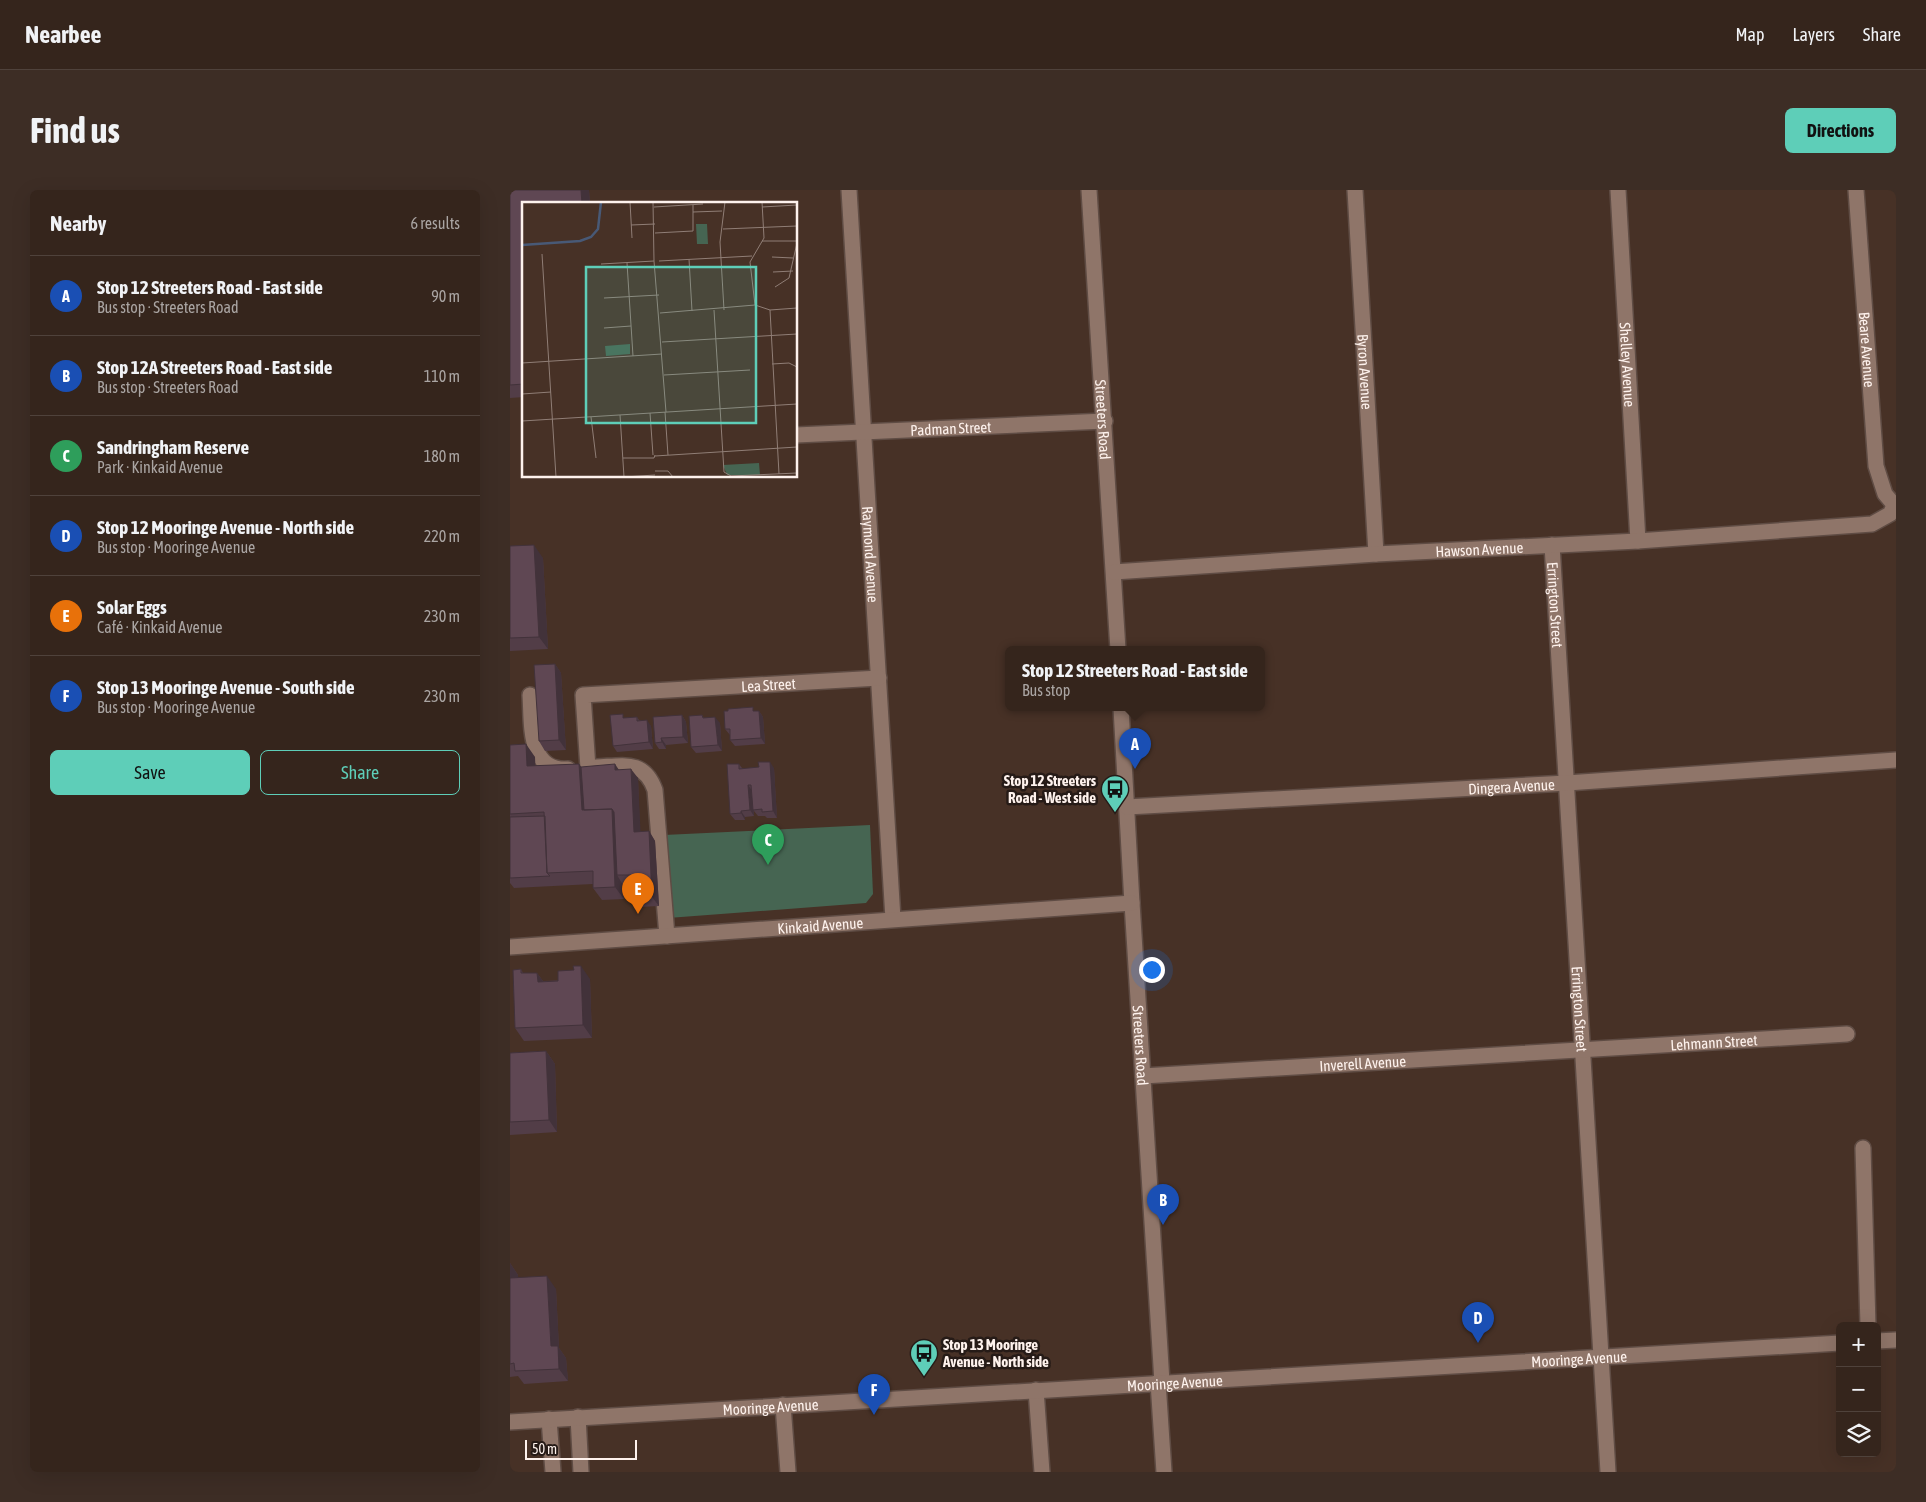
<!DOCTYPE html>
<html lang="en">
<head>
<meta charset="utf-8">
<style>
	body { margin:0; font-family:"Asap Condensed",sans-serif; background:#3d2d25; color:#f1f3f6 }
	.controls { position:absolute; right:15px; bottom:15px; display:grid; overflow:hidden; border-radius:8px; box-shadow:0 5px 20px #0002 }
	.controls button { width:45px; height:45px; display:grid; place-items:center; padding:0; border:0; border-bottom:1px solid #4f423b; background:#35251c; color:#f1f3f6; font:25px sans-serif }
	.scale { position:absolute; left:15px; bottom:12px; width:112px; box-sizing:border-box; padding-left:5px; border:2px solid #fef2ed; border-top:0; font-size:14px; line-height:18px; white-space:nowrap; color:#fef2ed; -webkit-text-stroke:4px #261b17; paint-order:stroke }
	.you { position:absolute; left:641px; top:779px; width:18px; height:18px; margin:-12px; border:4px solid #fff; border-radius:50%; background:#1a73e8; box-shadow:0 0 0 8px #1a73e833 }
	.badge { display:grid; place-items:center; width:32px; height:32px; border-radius:50%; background:#5eceb8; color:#fff; font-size:16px; font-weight:700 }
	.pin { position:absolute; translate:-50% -41px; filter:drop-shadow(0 1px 2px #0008) }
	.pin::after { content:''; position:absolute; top:26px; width:18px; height:15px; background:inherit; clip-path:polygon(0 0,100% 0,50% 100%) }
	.popup { position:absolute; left:495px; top:456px; width:260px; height:65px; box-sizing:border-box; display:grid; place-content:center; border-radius:8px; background:#35251c; filter:drop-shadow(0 1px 4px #0005); font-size:16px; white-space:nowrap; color:#aaa5a3 }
	.popup b { font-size:19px; color:#f1f3f6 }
	.popup::after { content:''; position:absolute; left:50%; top:100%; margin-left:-10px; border:10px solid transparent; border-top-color:#35251c }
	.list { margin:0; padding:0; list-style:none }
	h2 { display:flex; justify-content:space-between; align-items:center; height:65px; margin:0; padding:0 20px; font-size:21px }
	h2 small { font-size:16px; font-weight:400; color:#aaa5a3 }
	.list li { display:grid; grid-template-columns:32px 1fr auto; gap:15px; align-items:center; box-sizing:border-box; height:80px; padding:0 20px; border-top:1px solid #4f423b }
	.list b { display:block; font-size:19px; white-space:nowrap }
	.list p { margin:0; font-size:16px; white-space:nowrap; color:#aaa5a3 }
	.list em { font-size:16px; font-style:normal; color:#aaa5a3 }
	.actions { display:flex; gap:10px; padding:15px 20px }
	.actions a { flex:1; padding:11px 0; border:1px solid #5eceb8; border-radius:8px; text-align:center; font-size:18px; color:#5eceb8 }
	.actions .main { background:#5eceb8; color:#111 }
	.icon { flex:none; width:28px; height:28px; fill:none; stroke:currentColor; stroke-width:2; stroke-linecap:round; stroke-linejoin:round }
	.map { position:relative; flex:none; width:1386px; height:1282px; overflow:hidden; border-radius:8px }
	header { display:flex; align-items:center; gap:30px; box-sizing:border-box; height:70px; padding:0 25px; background:#35251c; border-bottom:1px solid #4f423b }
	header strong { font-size:24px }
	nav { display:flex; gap:28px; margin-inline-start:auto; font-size:18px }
	.intro { display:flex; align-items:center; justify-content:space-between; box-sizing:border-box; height:120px; padding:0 30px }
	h1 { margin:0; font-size:35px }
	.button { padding:12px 22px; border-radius:8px; background:#5eceb8; color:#111; font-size:18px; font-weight:700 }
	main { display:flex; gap:30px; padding:0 30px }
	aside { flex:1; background:#35251c; border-radius:8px; box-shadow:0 5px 20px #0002 }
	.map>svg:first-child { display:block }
</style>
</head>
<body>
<header>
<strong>Nearbee</strong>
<nav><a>Map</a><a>Layers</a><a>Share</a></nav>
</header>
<div class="intro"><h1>Find us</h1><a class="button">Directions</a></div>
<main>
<aside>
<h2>Nearby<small>6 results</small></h2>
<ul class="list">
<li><span class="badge" style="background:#1a4fb4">A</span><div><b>Stop 12 Streeters Road - East side</b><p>Bus stop · Streeters Road</p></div><em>90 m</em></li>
<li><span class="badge" style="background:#1a4fb4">B</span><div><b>Stop 12A Streeters Road - East side</b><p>Bus stop · Streeters Road</p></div><em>110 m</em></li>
<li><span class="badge" style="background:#2e9e5b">C</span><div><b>Sandringham Reserve</b><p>Park · Kinkaid Avenue</p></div><em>180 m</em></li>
<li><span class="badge" style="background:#1a4fb4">D</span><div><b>Stop 12 Mooringe Avenue - North side</b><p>Bus stop · Mooringe Avenue</p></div><em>220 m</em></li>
<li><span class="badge" style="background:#e8710a">E</span><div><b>Solar Eggs</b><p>Café · Kinkaid Avenue</p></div><em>230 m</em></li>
<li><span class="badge" style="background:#1a4fb4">F</span><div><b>Stop 13 Mooringe Avenue - South side</b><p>Bus stop · Mooringe Avenue</p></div><em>230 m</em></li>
</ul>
<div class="actions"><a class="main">Save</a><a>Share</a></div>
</aside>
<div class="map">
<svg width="1386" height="1282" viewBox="0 0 1386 1282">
	<rect width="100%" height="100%" fill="#473126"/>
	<!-- green -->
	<path fill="#466552" d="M 360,635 L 363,704 L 356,713 L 158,728 L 154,645 Z"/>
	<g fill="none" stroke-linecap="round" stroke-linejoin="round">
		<!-- minor casing -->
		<g stroke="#5f4c44" stroke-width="18">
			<g id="minor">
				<path id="s1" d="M 339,0 L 383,729"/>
				<path id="s2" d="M 579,0 L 608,460"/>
				<path id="s3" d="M 845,0 L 866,364"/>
				<path id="s4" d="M 1108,0 L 1128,351"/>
				<path id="s5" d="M 1346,0 L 1366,276 L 1375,304 L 1386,317"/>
				<path id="s6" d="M 286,245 L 595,231"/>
				<path id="s7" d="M 1042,355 L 1098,1282"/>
				<path id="s8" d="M 604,382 L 866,364 L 1128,351 L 1362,334 L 1380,324 L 1384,316"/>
				<path d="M 20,505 C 22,533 17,582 58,579"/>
				<path id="s9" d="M 611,518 L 622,713 L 652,1192"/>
				<path d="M 86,577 C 113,576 134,569 145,600 L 157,746"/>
				<path id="s10" d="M 78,578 L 73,505 L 369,488"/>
				<path id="s11" d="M 617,617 L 1057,593 L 1386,570"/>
				<path id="s12" d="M 0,757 L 622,713"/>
				<path id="s13" d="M 633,886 L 1337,844"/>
				<path d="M 1353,958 L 1358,1136"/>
				<path d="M 1367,1151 L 1386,1150"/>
				<path d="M 648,1192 L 654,1282"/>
				<path d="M 526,1200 L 532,1282"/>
				<path d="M 273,1215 L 278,1282"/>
				<path d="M 68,1227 L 71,1282"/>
				<path d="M 39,1229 L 43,1282"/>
				<path id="s14" d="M 0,1232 L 1330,1153"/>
			</g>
		</g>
		<!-- minor -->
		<use href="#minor" stroke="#8f7569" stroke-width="15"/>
	</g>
	<!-- wall -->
	<path fill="#523d47" d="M 0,0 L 79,0 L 80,14 L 14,14 L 14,207 L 0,208 Z
		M 0,356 L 33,368 L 38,459 L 0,461 Z
		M 45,474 L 51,483 L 56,560 L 35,561 L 29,551 Z
		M 246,521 L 249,521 L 253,527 L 255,554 L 225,556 L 220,550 L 220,545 L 215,539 Z
		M 172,525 L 176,532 L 178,553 L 156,555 L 156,559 L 149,559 L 145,553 Z
		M 192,525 L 194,528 L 210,533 L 212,561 L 186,563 L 181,557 Z
		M 127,527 L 129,530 L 141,536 L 143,559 L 107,562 L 103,556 L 116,528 Z
		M 0,555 L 25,567 L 25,576 L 69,574 L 71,577 L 109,580 L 128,588 L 130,642 L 139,641 L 145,651 L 149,716 L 129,717 L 122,708 L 122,694 L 113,695 L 114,709 L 92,710 L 83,698 L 83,694 L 4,698 L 0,693 Z
		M 229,574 L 232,578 L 264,578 L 267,628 L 257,628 L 255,626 L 248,626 L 244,621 L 244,626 L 235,627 L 235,630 L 225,630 L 220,624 Z
		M 11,779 L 13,783 L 27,783 L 33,791 L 80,789 L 82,848 L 14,851 L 5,838 Z
		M 36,861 L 45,874 L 47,942 L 0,945 L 0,863 Z
		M 0,1073 L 8,1085 L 8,1088 L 46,1099 L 49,1158 L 56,1168 L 58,1191 L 14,1194 L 8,1186 L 0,1187 Z"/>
	<!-- shaded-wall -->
	<path fill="#42323a" d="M 71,0 L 79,0 L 80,14 L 72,14 Z
		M 24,355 L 33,368 L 38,459 L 29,447 Z
		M 45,474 L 51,483 L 56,560 L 49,550 Z
		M 249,521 L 253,527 L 255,554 L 251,548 Z
		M 172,525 L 176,532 L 178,553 L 173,547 Z
		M 205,527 L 210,533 L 212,561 L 208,555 Z
		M 137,530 L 141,536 L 143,559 L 139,552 Z
		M 151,548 L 156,555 L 156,559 L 152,552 Z
		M 16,554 L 25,567 L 26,589 L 17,576 Z
		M 260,572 L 264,578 L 267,628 L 263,621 Z
		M 69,574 L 78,586 L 80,623 L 72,620 Z
		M 105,574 L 111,583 L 105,580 Z
		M 121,579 L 128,588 L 131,652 L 124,642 Z
		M 238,595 L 243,602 L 244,626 L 240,620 Z
		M 102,619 L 110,632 L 107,685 L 113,695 L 114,709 L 105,697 Z
		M 231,621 L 235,627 L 235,630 L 231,623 Z
		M 139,641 L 145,651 L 149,716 L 142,707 Z
		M 71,776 L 80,789 L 82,848 L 73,835 Z
		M 27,783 L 36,795 L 28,792 Z
		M 36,861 L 45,874 L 47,942 L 39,930 Z
		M 0,1073 L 8,1085 L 9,1101 L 0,1088 Z
		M 37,1086 L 46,1099 L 49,1158 L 56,1168 L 58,1191 L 49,1179 L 41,1156 Z"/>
	<!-- building -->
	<path fill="#5f4753" stroke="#42323a" d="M 0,0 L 71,0 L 72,14 L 14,14 L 14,194 L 0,195 Z
		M 24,355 L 29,447 L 0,448 L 0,356 Z
		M 45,474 L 49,550 L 29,551 L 24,475 Z
		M 243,517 L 243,521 L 249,521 L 251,548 L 220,550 L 220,539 L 215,539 L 214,521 L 218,521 L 218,519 Z
		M 113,524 L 113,528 L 127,527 L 127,531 L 137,530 L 139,552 L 103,556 L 100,525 Z
		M 172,525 L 173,547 L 151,548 L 152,552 L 145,553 L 143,527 Z
		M 192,525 L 193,528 L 205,527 L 208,555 L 181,557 L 179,526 Z
		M 16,554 L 17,576 L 69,574 L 72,620 L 102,619 L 105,697 L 83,698 L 83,681 L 37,683 L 34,622 L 0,624 L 0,555 Z
		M 248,572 L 260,572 L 263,621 L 252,622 L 252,619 L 243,620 L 241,595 L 238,595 L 240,620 L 231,621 L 231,623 L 220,624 L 217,574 L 229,574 L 229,579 L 249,577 Z
		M 105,574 L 105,580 L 121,579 L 124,642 L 139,641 L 142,707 L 122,708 L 121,685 L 107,685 L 104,622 L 102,619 L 74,620 L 71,577 Z
		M 35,626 L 37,683 L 40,686 L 0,688 L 0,627 Z
		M 63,776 L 71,776 L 73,835 L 5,838 L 3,780 L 11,779 L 11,783 L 27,783 L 28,792 L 48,791 L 48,781 L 64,780 Z
		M 36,861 L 39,930 L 0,932 L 0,863 Z
		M 37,1086 L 41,1156 L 48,1156 L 49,1179 L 5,1181 L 4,1173 L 0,1174 L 0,1087 L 0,1088 Z"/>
	<!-- icons -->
	<defs>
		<g id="bus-pin" transform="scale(1.4375)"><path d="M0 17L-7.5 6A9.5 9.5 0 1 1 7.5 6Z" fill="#5eceb8" stroke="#261b17"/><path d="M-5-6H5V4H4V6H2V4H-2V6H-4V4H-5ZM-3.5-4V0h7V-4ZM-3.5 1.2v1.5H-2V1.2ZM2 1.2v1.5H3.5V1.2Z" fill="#111"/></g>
	</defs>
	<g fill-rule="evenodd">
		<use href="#bus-pin" x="605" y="599"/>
		<use href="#bus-pin" x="414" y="1163"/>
	</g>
	<g text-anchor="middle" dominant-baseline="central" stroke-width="5" stroke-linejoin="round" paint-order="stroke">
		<!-- street labels -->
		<g font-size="15" fill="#fef2ed" stroke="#261b17">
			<text stroke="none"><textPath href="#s5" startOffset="160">Beare Avenue</textPath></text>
			<text stroke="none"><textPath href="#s4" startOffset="175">Shelley Avenue</textPath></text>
			<text stroke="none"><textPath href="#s3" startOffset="182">Byron Avenue</textPath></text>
			<text stroke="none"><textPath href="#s2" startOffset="230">Streeters Road</textPath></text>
			<text stroke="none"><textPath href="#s6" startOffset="155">Padman Street</textPath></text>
			<text stroke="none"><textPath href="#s8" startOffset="366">Hawson Avenue</textPath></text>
			<text stroke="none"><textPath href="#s1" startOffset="365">Raymond Avenue</textPath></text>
			<text stroke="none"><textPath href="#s7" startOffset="60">Errington Street</textPath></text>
			<text stroke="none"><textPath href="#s10" startOffset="259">Lea Street</textPath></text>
			<text stroke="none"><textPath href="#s11" startOffset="385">Dingera Avenue</textPath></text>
			<text stroke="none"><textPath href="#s12" startOffset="311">Kinkaid Avenue</textPath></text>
			<text stroke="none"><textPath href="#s7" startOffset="465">Errington Street</textPath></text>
			<text stroke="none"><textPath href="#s13" startOffset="572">Lehmann Street</textPath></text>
			<text stroke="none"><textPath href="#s9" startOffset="338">Streeters Road</textPath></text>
			<text stroke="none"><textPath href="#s13" startOffset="220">Inverell Avenue</textPath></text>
			<text stroke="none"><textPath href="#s14" startOffset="1071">Mooringe Avenue</textPath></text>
			<text stroke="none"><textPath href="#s14" startOffset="666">Mooringe Avenue</textPath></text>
			<text stroke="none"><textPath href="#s14" startOffset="261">Mooringe Avenue</textPath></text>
		</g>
		<!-- poi labels -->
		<g font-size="15" font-weight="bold" fill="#fef2ed" stroke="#261b17" text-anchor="end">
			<text x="586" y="590">Stop 12 Streeters<tspan x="586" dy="17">Road - West side</tspan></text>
			<text x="433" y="1154" text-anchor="start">Stop 13 Mooringe<tspan x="433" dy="17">Avenue - North side</tspan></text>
		</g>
	</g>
	<!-- overview -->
	<g transform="translate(12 12)">
		<rect width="275" height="275" fill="#473126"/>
		<path d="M 174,22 L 185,22 L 186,42 L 175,42 ZM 108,142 L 108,152 L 84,154 L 83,144 ZM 237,261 L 238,273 L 205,273 L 201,263 Z" fill="#466552"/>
		<path fill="none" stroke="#485976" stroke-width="2.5" d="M 0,43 L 58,39 L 69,35 L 76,27 L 79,0"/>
		<path fill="none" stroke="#907e76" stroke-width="1" d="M 108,0 L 110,36M 131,0 L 132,59 L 144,210M 132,5 L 181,2M 240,5 L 275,3M 171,10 L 200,9M 109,23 L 133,22M 201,27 L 275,24M 133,31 L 171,29 L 171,3M 240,39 L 275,39M 20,52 L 34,275M 250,55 L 271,56M 167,57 L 170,109M 137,59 L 230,54M 105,61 L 111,154M 79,62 L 132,59M 251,70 L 271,69M 253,85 L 267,76 L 275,41M 82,96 L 137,93M 233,103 L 228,60 L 242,36 L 240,0M 192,108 L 202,270 L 209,274 L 275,271M 202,108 L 198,40 L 203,0M 248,108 L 257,272M 138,111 L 233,103 L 248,108 L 275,106M 82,126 L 109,124M 140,140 L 275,132M 0,161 L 140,152M 250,162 L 267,161 L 275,165M 142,173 L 228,168M 0,192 L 29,190M 143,210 L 146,253M 128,211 L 131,253M 98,213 L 102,275 L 133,273M 69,215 L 74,256M 0,219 L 275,202M 133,254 L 275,245M 101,256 L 132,256 L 133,253M 133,269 L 146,269 L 151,275"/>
		<path fill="#5eceb8" fill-opacity="0.15" stroke="#5eceb8" stroke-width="2.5" d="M 64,65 L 234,65 L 234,221 L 64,221 Z"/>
		<rect width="275" height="275" fill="none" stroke="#fef2ed" stroke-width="2.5"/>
	</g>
</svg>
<div class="controls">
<button>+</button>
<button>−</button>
<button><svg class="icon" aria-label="layers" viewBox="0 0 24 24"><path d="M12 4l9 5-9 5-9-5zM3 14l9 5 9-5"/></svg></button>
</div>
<div class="scale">50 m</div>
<div class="you"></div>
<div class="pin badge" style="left:625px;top:579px;background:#1a4fb4">A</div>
<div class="popup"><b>Stop 12 Streeters Road - East side</b>Bus stop</div>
<div class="pin badge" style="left:653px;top:1035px;background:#1a4fb4">B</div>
<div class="pin badge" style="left:258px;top:675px;background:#2e9e5b">C</div>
<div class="pin badge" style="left:968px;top:1153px;background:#1a4fb4">D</div>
<div class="pin badge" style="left:128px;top:724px;background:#e8710a">E</div>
<div class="pin badge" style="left:364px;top:1225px;background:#1a4fb4">F</div>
</div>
</main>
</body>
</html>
